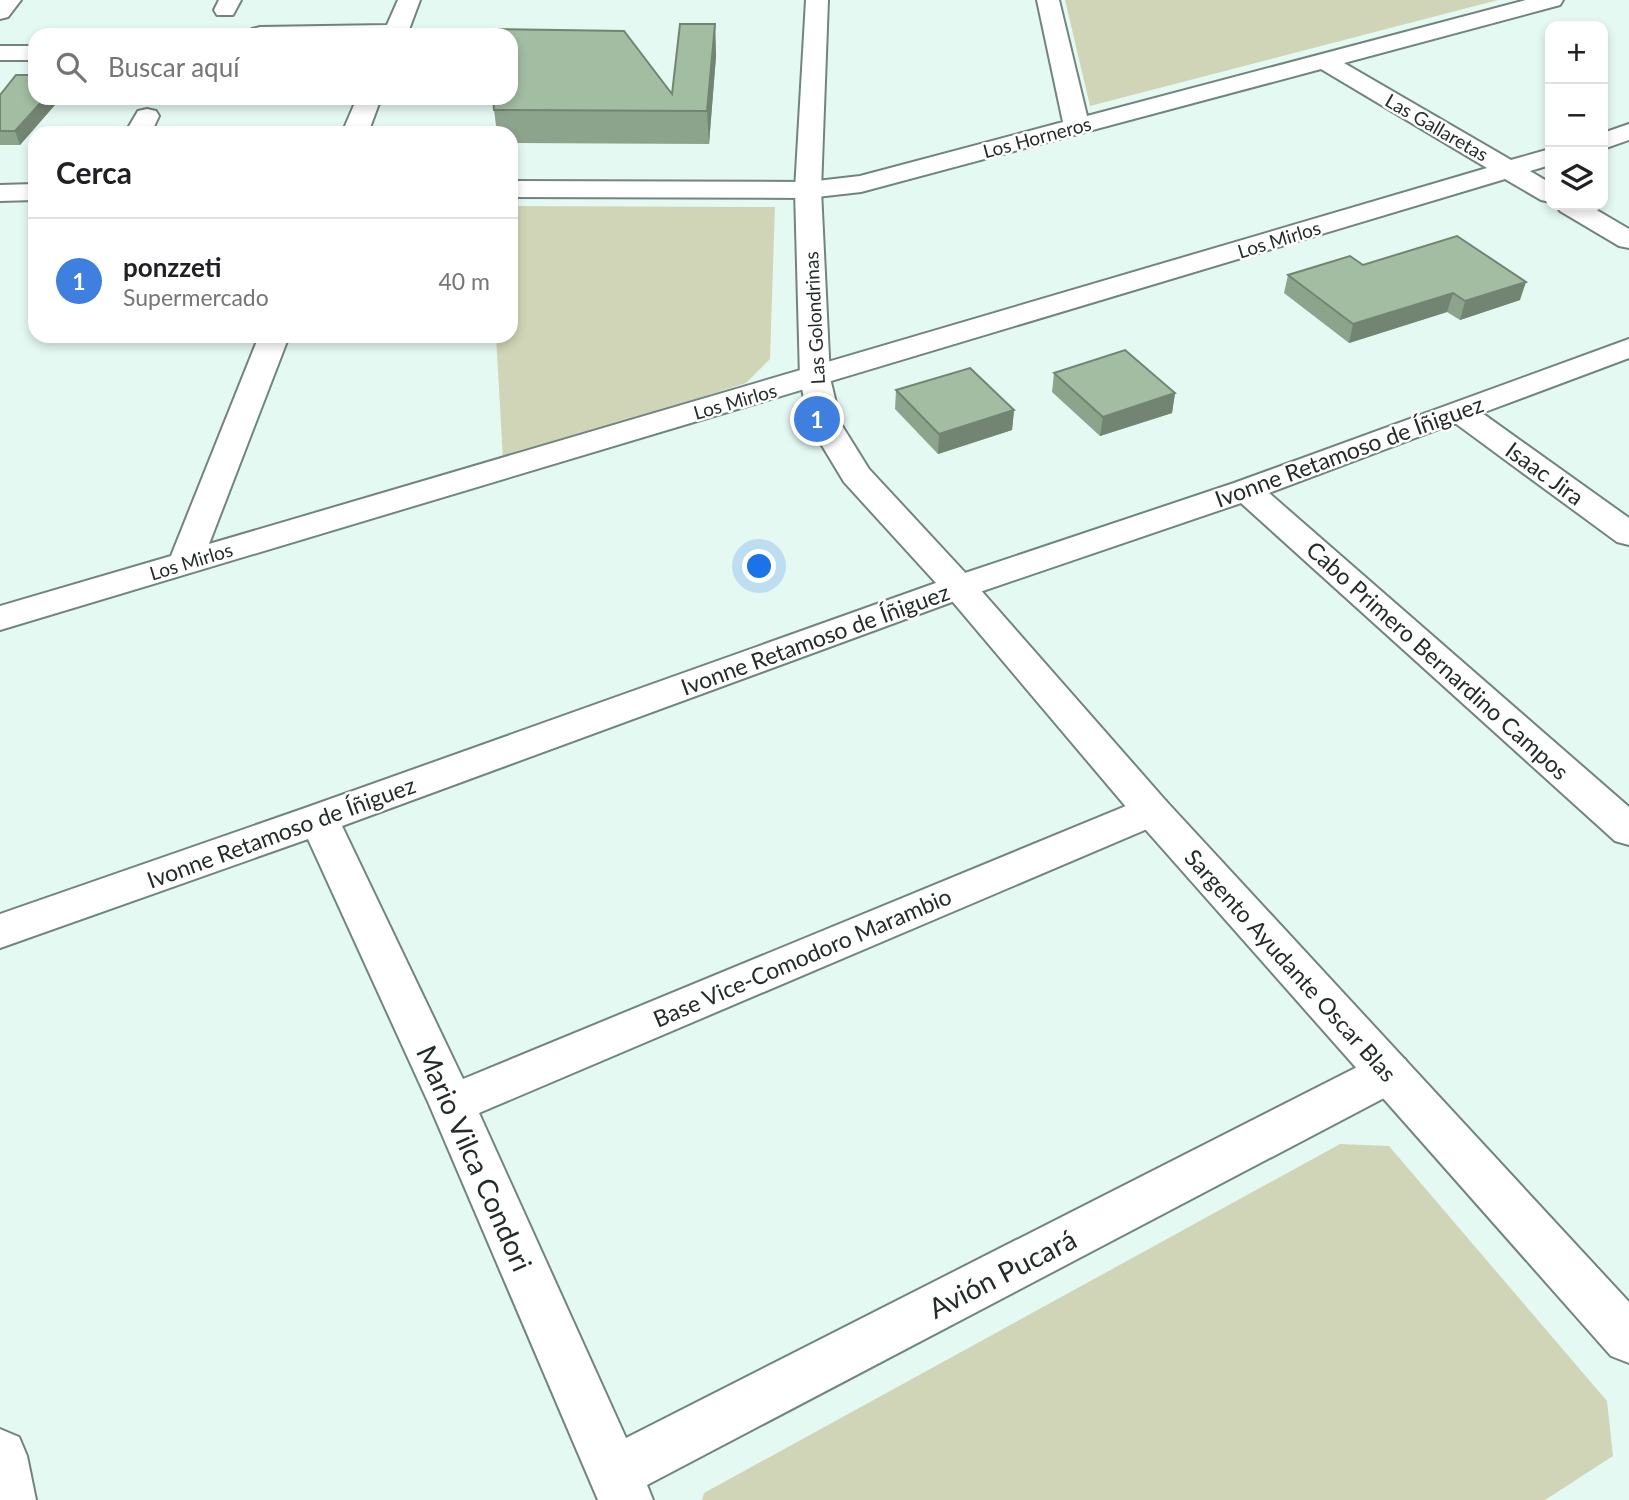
<!DOCTYPE html>
<html lang="es">
<head>
<meta charset="utf-8">
<style>
	body { margin:0; font-family:Lato,sans-serif; background:#f6f6f6; color:#202124 }
	.controls { position:absolute; right:21px; top:21px; display:grid; overflow:hidden; border-radius:14px; box-shadow:0 4px 10px #0003 }
	.controls button { width:63px; height:63px; display:grid; place-items:center; padding:0; border:0; border-bottom:2px solid #e0e0e0; background:#fff; color:#202124; font:35px sans-serif }
	.you { position:absolute; left:760px; top:567px; width:24px; height:24px; margin:-18px; border:5px solid #fff; border-radius:50%; background:#1a73e8; box-shadow:0 0 0 10px #1a73e833 }
	.badge { display:grid; place-items:center; width:46px; height:46px; border-radius:50%; background:#0f766e; color:#fff; font-size:23px; font-weight:700 }
	.pin { position:absolute; translate:-50% -50%; border:4px solid #fff; box-shadow:0 2px 7px #0006 }
	.list { margin:0; padding:0; list-style:none }
	h2 { display:flex; justify-content:space-between; align-items:center; height:91px; margin:0; padding:0 28px; font-size:30px }
	h2 small { font-size:23px; font-weight:400; color:#757577 }
	.list li { display:grid; grid-template-columns:46px 1fr auto; gap:21px; align-items:center; box-sizing:border-box; height:126px; padding:0 28px; border-top:2px solid #e0e0e0 }
	.list b { display:block; font-size:26px; white-space:nowrap }
	.list p { margin:0; font-size:23px; white-space:nowrap; color:#757577 }
	.list em { font-size:23px; font-style:normal; color:#757577 }
	.icon { flex:none; width:38px; height:38px; fill:none; stroke:currentColor; stroke-width:2; stroke-linecap:round; stroke-linejoin:round }
	.map { position:relative; flex:none; width:1629px; height:1500px; overflow:hidden }
	.search { position:absolute; background:#fff; box-shadow:0 4px 10px #0003; left:28px; top:28px; width:490px; height:77px; display:flex; align-items:center; gap:18px; box-sizing:border-box; padding:0 24px; border-radius:21px; color:#757577; font-size:26px }
	.panel { position:absolute; background:#fff; box-shadow:0 4px 10px #0003; left:28px; top:126px; width:490px; height:217px; border-radius:21px }
	.map>svg:first-child { display:block }
</style>
</head>
<body>
<div class="map">
<svg width="1629" height="1500" viewBox="0 0 1629 1500">
	<rect width="100%" height="100%" fill="#e5f9f3"/>
	<!-- green -->
	<path fill="#d1d5b7" d="M 1065,0 L 1498,0 L 1090,106 Z
		M 511,206 L 775,207 L 770,359 L 746,383 L 503,460 L 496,336 L 511,336 Z
		M 1340,1144 L 1389,1146 L 1607,1401 L 1613,1456 L 1545,1500 L 702,1500 L 704,1493 Z"/>
	<g fill="none" stroke-linecap="round" stroke-linejoin="round">
		<!-- minor casing -->
		<g stroke="#72847f" stroke-width="4">
			<path id="minor" d="M 0,0 L 21,0 L 8,17 L 0,19 Z
				M 219,0 L 241,0 L 233,15 L 217,15 L 214,10 Z
				M 398,0 L 420,0 L 407,35 L 248,34 L 252,29 L 260,27 L 387,25 Z
				M 1037,0 L 1059,0 L 1087,116 L 1526,0 L 1563,0 L 1560,5 L 1344,63 L 1511,160 L 1550,149 L 1550,165 L 1530,171 L 1550,183 L 1550,202 L 1541,200 L 1505,179 L 0,630 L 0,606 L 171,556 L 259,336 L 289,336 L 209,544 L 1487,168 L 1321,69 L 861,192 L 808,198 L 511,197 L 511,181 L 808,182 L 860,176 L 1063,122 Z
				M 0,46 L 35,46 L 35,60 L 0,60 Z
				M 357,98 L 381,98 L 368,133 L 342,133 Z
				M 147,109 L 156,111 L 159,116 L 151,133 L 125,133 L 138,111 Z
				M 1629,124 L 1629,140 L 1603,149 L 1603,133 Z
				M 35,184 L 35,200 L 0,201 L 0,185 Z
				M 1556,205 L 1588,205 L 1629,229 L 1629,248 L 1619,246 L 1560,211 Z
				M 1629,339 L 1629,358 L 1482,413 L 1629,518 L 1629,545 L 1617,542 L 1455,423 L 1269,493 L 1629,807 L 1629,845 L 1615,841 L 1241,503 L 971,595 L 342,826 L 463,1079 L 1138,801 L 1152,796 L 1166,801 L 1172,811 L 1166,821 L 479,1113 L 626,1438 L 1373,1059 L 1389,1054 L 1405,1059 L 1412,1073 L 1405,1087 L 647,1485 L 653,1500 L 598,1500 L 429,1104 L 308,839 L 0,948 L 0,914 L 305,808 L 947,579 L 1234,483 Z
				M 0,1429 L 19,1437 L 27,1456 L 36,1500 L 0,1500 Z"/>
		</g>
		<!-- tertiary casing -->
		<g stroke="#72847f" stroke-width="4">
			<path id="tertiary" d="M 806,0 L 828,0 L 821,190 L 830,378 L 841,424 L 869,469 L 971,579 L 1166,801 L 1629,1302 L 1629,1363 L 1611,1356 L 1138,821 L 947,595 L 844,482 L 809,424 L 800,378 L 795,190 Z"/>
		</g>
		<!-- minor -->
		<use href="#minor" fill="#fff" fill-rule="evenodd"/>
		<!-- tertiary -->
		<use href="#tertiary" fill="#fff" fill-rule="evenodd"/>
	</g>
	<!-- wall -->
	<path fill="#8ca38c" d="M 715,24 L 716,56 L 709,144 L 511,143 L 511,133 L 497,133 L 494,110 L 672,94 Z
		M 0,95 L 35,98 L 61,98 L 20,145 L 0,145 Z
		M 1363,265 L 1520,300 L 1460,320 L 1447,312 L 1349,343 L 1284,293 L 1288,275 Z
		M 1054,373 L 1175,393 L 1172,413 L 1100,436 L 1052,392 Z
		M 896,390 L 1014,410 L 1012,430 L 938,454 L 895,409 Z"/>
	<!-- shaded-wall -->
	<path fill="#728472" d="M 715,24 L 716,56 L 709,144 L 707,111 Z
		M 45,98 L 61,98 L 20,145 L 15,131 Z
		M 1526,282 L 1520,300 L 1460,320 L 1465,301 Z
		M 1453,293 L 1447,312 L 1349,343 L 1353,324 Z
		M 1175,393 L 1172,413 L 1100,436 L 1103,417 Z
		M 1014,410 L 1012,430 L 938,454 L 939,434 Z"/>
	<!-- building -->
	<path fill="#a3bda3" stroke="#728472" stroke-width="2" d="M 680,24 L 715,24 L 707,111 L 494,110 L 493,98 L 511,98 L 511,35 L 488,35 L 488,29 L 624,31 L 672,94 Z
		M 16,75 L 35,75 L 35,98 L 45,98 L 15,131 L 0,131 L 0,95 Z
		M 1457,236 L 1526,282 L 1465,301 L 1453,293 L 1353,324 L 1288,275 L 1350,256 L 1363,265 Z
		M 1125,350 L 1175,393 L 1103,417 L 1054,373 Z
		M 970,368 L 1014,410 L 939,434 L 896,390 Z"/>
	<g text-anchor="middle" dominant-baseline="central" stroke-width="5" stroke-linejoin="round" paint-order="stroke">
		<!-- far-street labels -->
		<g font-size="19" fill="#242c29" stroke="#fff">
			<text transform="translate(1437 127) rotate(30)">Las Gallaretas</text>
			<text transform="translate(1037 137) rotate(-15)">Los Horneros</text>
			<text transform="translate(1279 239) rotate(-17)">Los Mirlos</text>
			<text transform="translate(814 318) rotate(-93)">Las Golondrinas</text>
			<text transform="translate(735 401) rotate(-16)">Los Mirlos</text>
			<text transform="translate(191 561) rotate(-17)">Los Mirlos</text>
		</g>
		<!-- street labels -->
		<g font-size="23" fill="#242c29" stroke="#fff">
			<text transform="translate(1349 451) rotate(-20)">Ivonne Retamoso de Íñiguez</text>
			<text transform="translate(1545 473) rotate(36)">Isaac Jira</text>
			<text transform="translate(815 639) rotate(-20)">Ivonne Retamoso de Íñiguez</text>
			<text transform="translate(1438 660) rotate(42)">Cabo Primero Bernardino Campos</text>
			<text transform="translate(281 832) rotate(-20)">Ivonne Retamoso de Íñiguez</text>
			<text transform="translate(802 957) rotate(-23)">Base Vice-Comodoro Marambio</text>
			<text transform="translate(1291 965) rotate(48)">Sargento Ayudante Oscar Blas</text>
		</g>
		<!-- near-street labels -->
		<g font-size="28" fill="#242c29" stroke="#fff">
			<text transform="translate(475 1158) rotate(66)">Mario Vilca Condori</text>
			<text transform="translate(1002 1273) rotate(-27)">Avión Pucará</text>
		</g>
	</g>
</svg>
<div class="controls">
<button>+</button>
<button>−</button>
<button><svg class="icon" aria-label="layers" viewBox="0 0 24 24"><path d="M12 4l9 5-9 5-9-5zM3 14l9 5 9-5"/></svg></button>
</div>
<div class="you"></div>
<div class="pin badge" style="left:817px;top:419px;background:#3f7fe0">1</div>
<div class="search"><svg class="icon" aria-label="search" viewBox="0 0 24 24"><circle cx="10" cy="10" r="6"/><path d="M15 15l6 6"/></svg>Buscar aquí</div>
<section class="panel">
<h2>Cerca<small></small></h2>
<ul class="list">
<li><span class="badge" style="background:#3f7fe0">1</span><div><b>ponzzeti</b><p>Supermercado</p></div><em>40 m</em></li>
</ul>
</section>
</div>
</body>
</html>
